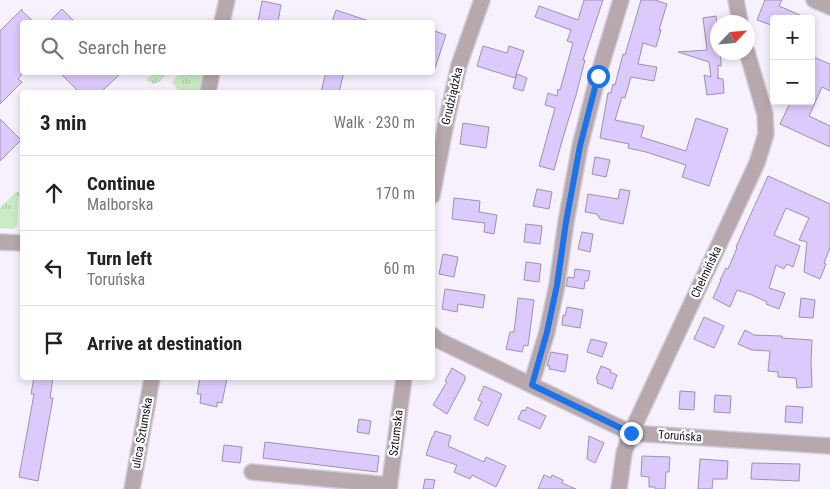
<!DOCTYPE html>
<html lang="en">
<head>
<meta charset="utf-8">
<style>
	body { margin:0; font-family:"Roboto Condensed",sans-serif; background:#f2f2f2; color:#222 }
	.controls { position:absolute; right:15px; top:15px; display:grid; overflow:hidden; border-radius:5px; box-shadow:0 2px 8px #0003 }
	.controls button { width:45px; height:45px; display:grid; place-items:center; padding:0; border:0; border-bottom:1px solid #e0e0e0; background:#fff; color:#222; font:25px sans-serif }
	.compass { position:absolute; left:710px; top:15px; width:45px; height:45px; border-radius:50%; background:#fff; box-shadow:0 2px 8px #0003; rotate:64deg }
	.stop { position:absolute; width:15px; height:15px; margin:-11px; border:4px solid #1a73e8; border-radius:50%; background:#fff }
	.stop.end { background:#1a73e8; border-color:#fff; box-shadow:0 1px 5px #0008 }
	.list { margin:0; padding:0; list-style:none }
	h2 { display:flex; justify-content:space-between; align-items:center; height:65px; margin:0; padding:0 20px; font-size:21px }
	h2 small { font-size:16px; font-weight:400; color:#767676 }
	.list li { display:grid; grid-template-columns:32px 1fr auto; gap:15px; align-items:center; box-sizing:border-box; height:75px; padding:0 20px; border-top:1px solid #e0e0e0 }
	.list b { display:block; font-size:19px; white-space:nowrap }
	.list p { margin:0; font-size:16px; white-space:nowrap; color:#767676 }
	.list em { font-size:16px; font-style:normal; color:#767676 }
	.icon { flex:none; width:28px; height:28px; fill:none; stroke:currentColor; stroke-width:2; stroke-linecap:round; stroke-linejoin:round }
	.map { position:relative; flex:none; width:830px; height:489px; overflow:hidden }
	.search { position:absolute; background:#fff; box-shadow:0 2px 8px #0003; left:20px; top:20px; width:415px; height:55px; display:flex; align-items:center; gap:12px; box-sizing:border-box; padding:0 18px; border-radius:5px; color:#767676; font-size:19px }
	.panel { position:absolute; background:#fff; box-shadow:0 2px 8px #0003; left:20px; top:90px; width:415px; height:290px; border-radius:5px }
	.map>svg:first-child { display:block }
</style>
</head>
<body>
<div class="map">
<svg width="830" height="489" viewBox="0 0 830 489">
	<defs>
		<pattern id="grass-tufts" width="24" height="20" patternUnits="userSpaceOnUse" patternTransform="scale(1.25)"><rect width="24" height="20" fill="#c9ebc5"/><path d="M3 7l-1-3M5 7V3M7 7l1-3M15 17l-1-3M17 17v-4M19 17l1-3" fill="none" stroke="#acc9a9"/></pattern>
	</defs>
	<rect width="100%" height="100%" fill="#f6f1fd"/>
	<!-- grass -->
	<path fill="url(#grass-tufts)" d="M 155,72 L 168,72 L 168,73 L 159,82 L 154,84 L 146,80 Z
		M 179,73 L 205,73 L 201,92 L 176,92 L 178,90 L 172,83 Z
		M 16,192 L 19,192 L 17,226 L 13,229 L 0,228 L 0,208 Z"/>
	<!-- building -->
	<path fill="#dccafc" stroke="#9b92ad" d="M 584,0 L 603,0 L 583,60 L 585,60 L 576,95 L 562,141 L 554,170 L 539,166 L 555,108 L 545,105 L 548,93 L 557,96 L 558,89 L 560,90 L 573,43 L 567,41 L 571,30 L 535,17 L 539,6 L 578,20 Z
		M 641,0 L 655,0 L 667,4 L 659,30 L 661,30 L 656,47 L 643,43 L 638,64 L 657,67 L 654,81 L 631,77 L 625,98 L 622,97 L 615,120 L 644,126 L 641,137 L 686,151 L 696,118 L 728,129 L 709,186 L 682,177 L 686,165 L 646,152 L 628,148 L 629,144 L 600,138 L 608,93 L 611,93 L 613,84 L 615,85 L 623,54 L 625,55 Z
		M 765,0 L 782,0 L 779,6 L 809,19 L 774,19 L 774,26 L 757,20 Z
		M 262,1 L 281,5 L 278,22 L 268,20 L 268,22 L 258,22 Z
		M 22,9 L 22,11 L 34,22 L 22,22 L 22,74 L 18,79 L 22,82 L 0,104 L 0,31 Z
		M 62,9 L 75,22 L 49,22 Z
		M 336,10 L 369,21 L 369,22 L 332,22 Z
		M 716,16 L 718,30 L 718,52 L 720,52 L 721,62 L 721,66 L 718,65 L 718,78 L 717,78 L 723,79 L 724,93 L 707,95 L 704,75 L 711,77 L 709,62 L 678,52 L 707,50 L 703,18 Z
		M 432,30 L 446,35 L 434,71 L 432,70 Z
		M 483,46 L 507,53 L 509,46 L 524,51 L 515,78 L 477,66 Z
		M 811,56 L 830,64 L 830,91 L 822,87 L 809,116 L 830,126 L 830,147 L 780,124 L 791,101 L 811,101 Z
		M 59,72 L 122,72 L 101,92 L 79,92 Z
		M 326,72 L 344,72 L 339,92 L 321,92 Z
		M 517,74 L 527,78 L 523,91 L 513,88 Z
		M 0,119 L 21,140 L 0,161 Z
		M 463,123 L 489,127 L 486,148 L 460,144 Z
		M 595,157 L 610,160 L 606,177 L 592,174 Z
		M 768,176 L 830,204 L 830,248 L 824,263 L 826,264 L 820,279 L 804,272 L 807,242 L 799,240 L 809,218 L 786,208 L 774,235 L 800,246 L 793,267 L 787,264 L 784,269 L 776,265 L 769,288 L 785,293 L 779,309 L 766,304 L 767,302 L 752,295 L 737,290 L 730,307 L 713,298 L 721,280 L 720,280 L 726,268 L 728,269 L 737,248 L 736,247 Z
		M 537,189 L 552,192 L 549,209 L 533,206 Z
		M 620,189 L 630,191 L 623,224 L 600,219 L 597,214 L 585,212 L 588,194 L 618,199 Z
		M 454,198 L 480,201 L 479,212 L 497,215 L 494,234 L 484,232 L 485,223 L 452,219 Z
		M 526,224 L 542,226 L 540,244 L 524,242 Z
		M 582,232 L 593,234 L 590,252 L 578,249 Z
		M 443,254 L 458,257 L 454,277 L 439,274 Z
		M 526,262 L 541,264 L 539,282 L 524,280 Z
		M 575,269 L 590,271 L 588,281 L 585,281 L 584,289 L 566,286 L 568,277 L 574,278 Z
		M 445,289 L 485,295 L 483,308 L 458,304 L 457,312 L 442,309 Z
		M 518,298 L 534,300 L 528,346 L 524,345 L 522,352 L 506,349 L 510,332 L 514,332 Z
		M 801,298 L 815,300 L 813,318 L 799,317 Z
		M 567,307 L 583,310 L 580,328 L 562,325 L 563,315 L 565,316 Z
		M 704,317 L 724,326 L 714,348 L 694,339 Z
		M 745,330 L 754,335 L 782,336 L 782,338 L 812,340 L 811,361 L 812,387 L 797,388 L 796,378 L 778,377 L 778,372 L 768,371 L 770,351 L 752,350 L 738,344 Z
		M 591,339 L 607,343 L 602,357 L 587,352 Z
		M 551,352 L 568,355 L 565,372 L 549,369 L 550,366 L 547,366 Z
		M 601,366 L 611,370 L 610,372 L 617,375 L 612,389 L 597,383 L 598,380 L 596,379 Z
		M 452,368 L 465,376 L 465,380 L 447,414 L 433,405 L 447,382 L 445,381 Z
		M 34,378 L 53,378 L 50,398 L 53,398 L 38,481 L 19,477 L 34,394 L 31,394 Z
		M 200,378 L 227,378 L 222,403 L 217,402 L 217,407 L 200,403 L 201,394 L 197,394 Z
		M 484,386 L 502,394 L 488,426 L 474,419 L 482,402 L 478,400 Z
		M 680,391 L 695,392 L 694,410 L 679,409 Z
		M 715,395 L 731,396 L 730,413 L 714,412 Z
		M 786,406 L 803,407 L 802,423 L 785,422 Z
		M 527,407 L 546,416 L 540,429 L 518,419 L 522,410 L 525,411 Z
		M 359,419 L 371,421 L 369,434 L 357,432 Z
		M 435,431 L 451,436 L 448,446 L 484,462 L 486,457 L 506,466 L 496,487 L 472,475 L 470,479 L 454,472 L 457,465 L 426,455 L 432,437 L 433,437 Z
		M 589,436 L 604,443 L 595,463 L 587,459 Z
		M 265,442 L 379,456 L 377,472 L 263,458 Z
		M 224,445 L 242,447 L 240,463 L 222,461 Z
		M 642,456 L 670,457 L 669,472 L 666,472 L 665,489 L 655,489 L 655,487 L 649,487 L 649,477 L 641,476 Z
		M 700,459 L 728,461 L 727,479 L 713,479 L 712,489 L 698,489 Z
		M 752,463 L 800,464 L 799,481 L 751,479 Z
		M 544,475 L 551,478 L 552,475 L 563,480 L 562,483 L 576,489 L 538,489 Z
		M 425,479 L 435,480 L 433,489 L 423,489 Z"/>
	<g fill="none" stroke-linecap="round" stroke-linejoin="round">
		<!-- minor casing -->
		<g stroke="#d2ced9" stroke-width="18">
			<path id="minor" d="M 736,0 L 740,22
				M 814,0 L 830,7
				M 222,22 L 227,0
				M 208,92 L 212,72
				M 432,196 L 445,128 L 459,65 L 482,0
				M 0,242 L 22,243
				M 432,335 L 438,340 L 631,433 L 830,446
				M 531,385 L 547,332 L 557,285 L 566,222 L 580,146 L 598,76 L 621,0
				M 252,472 L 390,485
				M 132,489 L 152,378
				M 389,489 L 404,378
				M 619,489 L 624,453 L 631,433 L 757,163 L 766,134 L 765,114 L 747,52"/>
		</g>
		<!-- minor -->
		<use href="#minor" stroke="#b7a8ad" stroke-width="15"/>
	</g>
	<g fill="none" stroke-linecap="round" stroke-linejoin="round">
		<!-- route -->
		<path stroke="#1a73e8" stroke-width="6" d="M 598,76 L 580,146 L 566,222 L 557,285 L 547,332 L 532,385 L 631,433"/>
	</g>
	<g text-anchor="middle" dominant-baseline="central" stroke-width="4.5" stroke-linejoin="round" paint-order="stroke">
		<!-- street labels -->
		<g font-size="12" fill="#18141e" stroke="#fff">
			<text transform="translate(452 96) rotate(-77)">Grudziądzka</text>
			<text transform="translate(706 272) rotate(-65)">Chełmińska</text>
			<text transform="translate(142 433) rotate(-80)">ulica Sztumska</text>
			<text transform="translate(396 433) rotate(-83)">Sztumska</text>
			<text transform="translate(680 436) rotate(4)">Toruńska</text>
		</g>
	</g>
</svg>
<div class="controls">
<button>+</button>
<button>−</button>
</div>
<svg class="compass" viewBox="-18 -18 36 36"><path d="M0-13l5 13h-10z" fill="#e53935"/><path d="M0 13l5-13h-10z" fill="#767676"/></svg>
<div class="stop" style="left:598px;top:76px"></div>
<div class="stop end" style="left:631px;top:433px"></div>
<div class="search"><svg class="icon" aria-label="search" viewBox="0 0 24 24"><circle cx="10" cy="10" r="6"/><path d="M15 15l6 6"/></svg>Search here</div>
<section class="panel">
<h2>3 min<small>Walk · 230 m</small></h2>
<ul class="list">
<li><svg class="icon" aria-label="ahead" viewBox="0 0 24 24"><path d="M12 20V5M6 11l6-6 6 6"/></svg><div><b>Continue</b><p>Malborska</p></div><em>170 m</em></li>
<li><svg class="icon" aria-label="left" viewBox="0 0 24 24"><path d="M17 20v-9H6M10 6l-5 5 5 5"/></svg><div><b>Turn left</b><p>Toruńska</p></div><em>60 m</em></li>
<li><svg class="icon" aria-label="arrive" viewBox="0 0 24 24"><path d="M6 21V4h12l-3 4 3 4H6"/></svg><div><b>Arrive at destination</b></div></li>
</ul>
</section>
</div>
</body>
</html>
